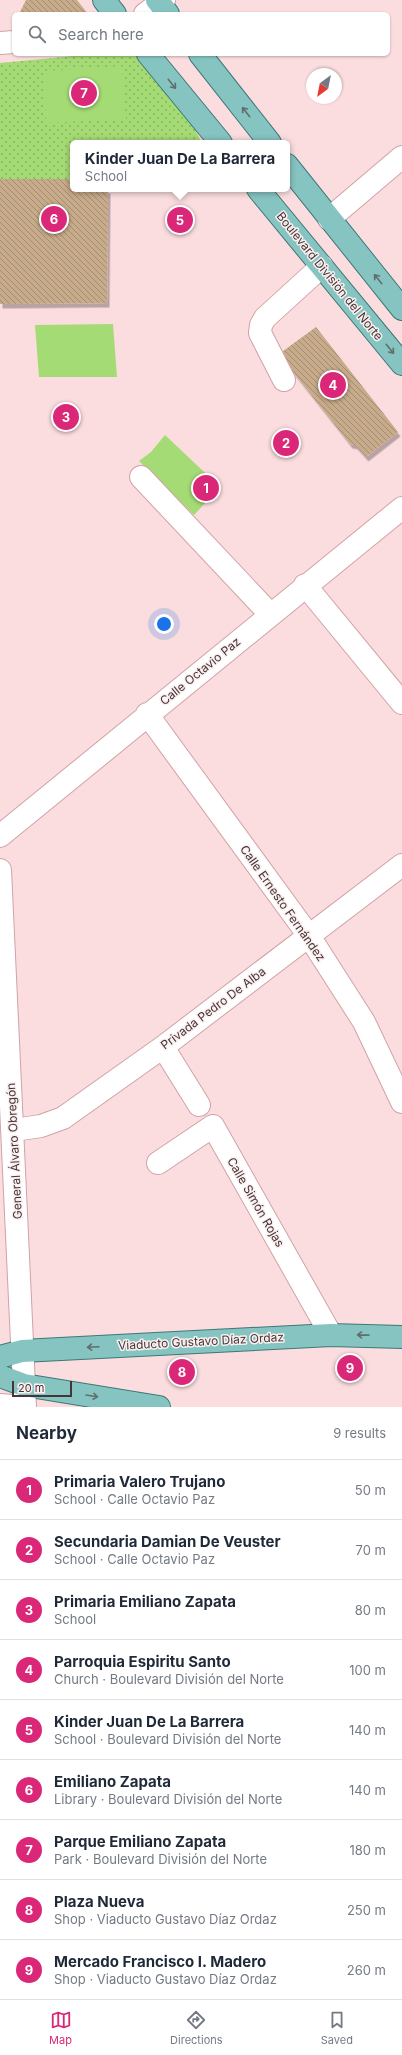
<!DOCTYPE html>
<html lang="en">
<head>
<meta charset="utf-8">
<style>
	body { margin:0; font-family:Inter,sans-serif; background:#f6f6f7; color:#1f2937 }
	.compass { position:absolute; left:306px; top:68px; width:36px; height:36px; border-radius:50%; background:#fff; box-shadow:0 1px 3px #0004; rotate:212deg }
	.scale { position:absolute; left:12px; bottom:10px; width:60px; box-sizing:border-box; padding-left:4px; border:2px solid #473436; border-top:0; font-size:11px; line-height:14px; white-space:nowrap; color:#473436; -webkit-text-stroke:3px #faf0f0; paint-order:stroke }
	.you { position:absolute; left:164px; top:624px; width:14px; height:14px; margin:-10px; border:3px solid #fff; border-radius:50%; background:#1a73e8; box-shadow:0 0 0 6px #1a73e833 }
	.badge { display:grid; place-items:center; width:26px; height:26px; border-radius:50%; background:#db2777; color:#fff; font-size:13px; font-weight:700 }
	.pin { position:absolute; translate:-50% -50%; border:2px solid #fff; box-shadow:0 1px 4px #0006 }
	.popup { position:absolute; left:70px; top:140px; width:220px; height:52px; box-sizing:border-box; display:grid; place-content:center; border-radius:6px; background:#fff; filter:drop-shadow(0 1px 3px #0005); font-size:13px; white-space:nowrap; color:#747a83 }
	.popup b { font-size:15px; color:#1f2937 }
	.popup::after { content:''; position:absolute; left:50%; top:100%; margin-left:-8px; border:8px solid transparent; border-top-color:#fff }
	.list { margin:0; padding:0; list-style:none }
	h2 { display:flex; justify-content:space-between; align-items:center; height:52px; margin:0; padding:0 16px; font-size:17px }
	h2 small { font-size:13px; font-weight:400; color:#747a83 }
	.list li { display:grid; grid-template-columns:26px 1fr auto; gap:12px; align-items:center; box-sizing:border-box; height:60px; padding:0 16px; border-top:1px solid #e0e1e3 }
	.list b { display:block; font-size:15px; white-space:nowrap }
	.list p { margin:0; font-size:13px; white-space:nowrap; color:#747a83 }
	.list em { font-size:13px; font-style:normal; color:#747a83 }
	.icon { flex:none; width:22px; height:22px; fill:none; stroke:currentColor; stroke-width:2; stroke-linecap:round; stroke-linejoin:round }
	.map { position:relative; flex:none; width:402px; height:1407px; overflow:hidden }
	.search { position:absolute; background:#fff; box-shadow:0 1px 3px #0004; left:12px; right:12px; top:12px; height:44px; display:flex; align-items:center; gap:10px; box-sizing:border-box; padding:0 14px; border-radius:6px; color:#747a83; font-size:15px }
	.sheet { height:592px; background:#fff }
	nav { display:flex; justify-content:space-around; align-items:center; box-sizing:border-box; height:56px; border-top:1px solid #e0e1e3; background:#fff; font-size:11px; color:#747a83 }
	nav a { display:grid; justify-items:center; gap:2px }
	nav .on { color:#db2777 }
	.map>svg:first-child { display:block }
</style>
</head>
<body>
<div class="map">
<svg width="402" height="1407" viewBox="0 0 402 1407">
	<defs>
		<pattern id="park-dots" width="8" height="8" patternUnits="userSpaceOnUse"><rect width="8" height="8" fill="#a5db75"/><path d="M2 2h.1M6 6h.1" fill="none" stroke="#88b261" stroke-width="1.8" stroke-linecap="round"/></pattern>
		<pattern id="building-back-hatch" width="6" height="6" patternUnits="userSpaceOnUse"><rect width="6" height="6" fill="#c7ab8a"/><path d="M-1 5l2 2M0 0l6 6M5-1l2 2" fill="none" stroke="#a38c72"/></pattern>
		<filter id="shadow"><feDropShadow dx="2.5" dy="4.5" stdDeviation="0" flood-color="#0004"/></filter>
	</defs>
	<rect width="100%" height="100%" fill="#fbdddf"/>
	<!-- park -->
	<path fill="url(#park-dots)" d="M 94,54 L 136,54 L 192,124 L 202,143 L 73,143 L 73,179 L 0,179 L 0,63 Z"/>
	<!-- garden -->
	<path fill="#a5db75" d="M 122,66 L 126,119 L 46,123 L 44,71 Z
		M 113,324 L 117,377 L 39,377 L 35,325 Z
		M 165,435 L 220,487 L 194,515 L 139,461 L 151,452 Z"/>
	<!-- building -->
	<path fill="url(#building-back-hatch)" filter="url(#shadow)" d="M 26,0 L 77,0 L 88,14 L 19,14 Z
		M 0,179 L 73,179 L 73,189 L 108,189 L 107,303 L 0,304 Z
		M 316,327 L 398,432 L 366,457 L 355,445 L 350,444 L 279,354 Z"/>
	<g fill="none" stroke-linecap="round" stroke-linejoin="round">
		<!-- minor casing -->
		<g stroke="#d1a2a7" stroke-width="24">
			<path id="minor" d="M 145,14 L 164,0
				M 0,43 L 14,42
				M 329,219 L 402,157
				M 284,380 L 260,333 L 261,325 L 265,318 L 322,266
				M 141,477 L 270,614
				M 305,585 L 402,703
				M 147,714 L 309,936 L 364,1022 L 402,1102
				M 0,836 L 402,508
				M 0,870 L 25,1407
				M 163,1047 L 199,1105
				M 14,1130 L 41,1126 L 63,1118 L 163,1047 L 402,865
				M 158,1163 L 213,1126 L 331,1335
				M 0,1405 L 24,1407"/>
		</g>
		<!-- major casing -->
		<g stroke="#3c7876" stroke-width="24">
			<path id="major" d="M 104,0 L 115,14
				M 157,0 L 168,14
				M 148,54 L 221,143
				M 200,54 L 270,143
				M 287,165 L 402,309
				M 258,189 L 402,364
				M 0,1357 L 22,1351 L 331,1335 L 402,1337
				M 0,1376 L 24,1385 L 159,1407"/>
		</g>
		<!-- minor -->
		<use href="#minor" stroke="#fff" stroke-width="22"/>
		<!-- major -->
		<use href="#major" stroke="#86c4c1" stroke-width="22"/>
	</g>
	<!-- one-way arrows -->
	<defs><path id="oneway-shaft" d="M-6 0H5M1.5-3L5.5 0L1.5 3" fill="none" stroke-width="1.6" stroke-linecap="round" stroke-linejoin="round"/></defs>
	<g stroke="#606e6e">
		<use href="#oneway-shaft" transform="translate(172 84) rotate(51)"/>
		<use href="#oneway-shaft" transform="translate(246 112) rotate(-128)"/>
		<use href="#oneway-shaft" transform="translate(378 279) rotate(-129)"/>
		<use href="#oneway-shaft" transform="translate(390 349) rotate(51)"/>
		<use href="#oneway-shaft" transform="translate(363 1335) rotate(-179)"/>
		<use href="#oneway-shaft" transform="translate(93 1347) rotate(177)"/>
		<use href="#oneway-shaft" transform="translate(92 1396) rotate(9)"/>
	</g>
	<g text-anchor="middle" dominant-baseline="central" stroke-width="3" stroke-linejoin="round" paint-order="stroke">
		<!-- street labels -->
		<g font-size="12" fill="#473436" stroke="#faf0f0">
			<text transform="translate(330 276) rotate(51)">Boulevard División del Norte</text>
			<text transform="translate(200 671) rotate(-39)">Calle Octavio Paz</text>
			<text transform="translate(283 903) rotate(55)">Calle Ernesto Fernández</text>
			<text transform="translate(213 1008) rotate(-37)">Privada Pedro De Alba</text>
			<text transform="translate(14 1151) rotate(-93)">General Álvaro Obregón</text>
			<text transform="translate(256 1202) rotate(60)">Calle Simón Rojas</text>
			<text transform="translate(201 1341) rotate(-3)">Viaducto Gustavo Díaz Ordaz</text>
		</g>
	</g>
</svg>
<svg class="compass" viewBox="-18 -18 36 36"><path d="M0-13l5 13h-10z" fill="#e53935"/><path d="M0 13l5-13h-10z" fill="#747a83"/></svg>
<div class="scale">20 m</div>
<div class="you"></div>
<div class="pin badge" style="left:206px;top:488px">1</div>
<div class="pin badge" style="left:286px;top:443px">2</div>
<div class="pin badge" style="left:66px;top:417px">3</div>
<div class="pin badge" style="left:333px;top:385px">4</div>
<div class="pin badge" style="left:180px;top:220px">5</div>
<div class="popup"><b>Kinder Juan De La Barrera</b>School</div>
<div class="pin badge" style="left:54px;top:219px">6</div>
<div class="pin badge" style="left:84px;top:93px">7</div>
<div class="pin badge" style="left:182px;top:1372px">8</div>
<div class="pin badge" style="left:350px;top:1368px">9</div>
<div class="search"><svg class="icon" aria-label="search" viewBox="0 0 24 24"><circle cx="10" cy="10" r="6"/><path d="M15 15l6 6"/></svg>Search here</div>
</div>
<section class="sheet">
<h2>Nearby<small>9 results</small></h2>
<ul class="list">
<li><span class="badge">1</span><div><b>Primaria Valero Trujano</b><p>School · Calle Octavio Paz</p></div><em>50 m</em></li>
<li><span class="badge">2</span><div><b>Secundaria Damian De Veuster</b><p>School · Calle Octavio Paz</p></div><em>70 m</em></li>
<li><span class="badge">3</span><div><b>Primaria Emiliano Zapata</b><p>School</p></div><em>80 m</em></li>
<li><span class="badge">4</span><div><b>Parroquia Espiritu Santo</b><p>Church · Boulevard División del Norte</p></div><em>100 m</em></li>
<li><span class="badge">5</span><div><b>Kinder Juan De La Barrera</b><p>School · Boulevard División del Norte</p></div><em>140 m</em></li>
<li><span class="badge">6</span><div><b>Emiliano Zapata</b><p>Library · Boulevard División del Norte</p></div><em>140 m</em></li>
<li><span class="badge">7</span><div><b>Parque Emiliano Zapata</b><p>Park · Boulevard División del Norte</p></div><em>180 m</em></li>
<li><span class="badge">8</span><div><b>Plaza Nueva</b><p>Shop · Viaducto Gustavo Díaz Ordaz</p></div><em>250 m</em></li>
<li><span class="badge">9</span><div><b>Mercado Francisco I. Madero</b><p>Shop · Viaducto Gustavo Díaz Ordaz</p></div><em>260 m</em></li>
</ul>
</section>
<nav>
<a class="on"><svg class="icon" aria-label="map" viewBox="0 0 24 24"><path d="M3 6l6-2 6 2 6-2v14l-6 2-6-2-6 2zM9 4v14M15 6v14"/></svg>Map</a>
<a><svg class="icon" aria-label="directions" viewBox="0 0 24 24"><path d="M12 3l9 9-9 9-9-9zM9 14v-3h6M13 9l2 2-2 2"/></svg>Directions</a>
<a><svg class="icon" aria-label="saved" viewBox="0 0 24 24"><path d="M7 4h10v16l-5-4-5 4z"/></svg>Saved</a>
</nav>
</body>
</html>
